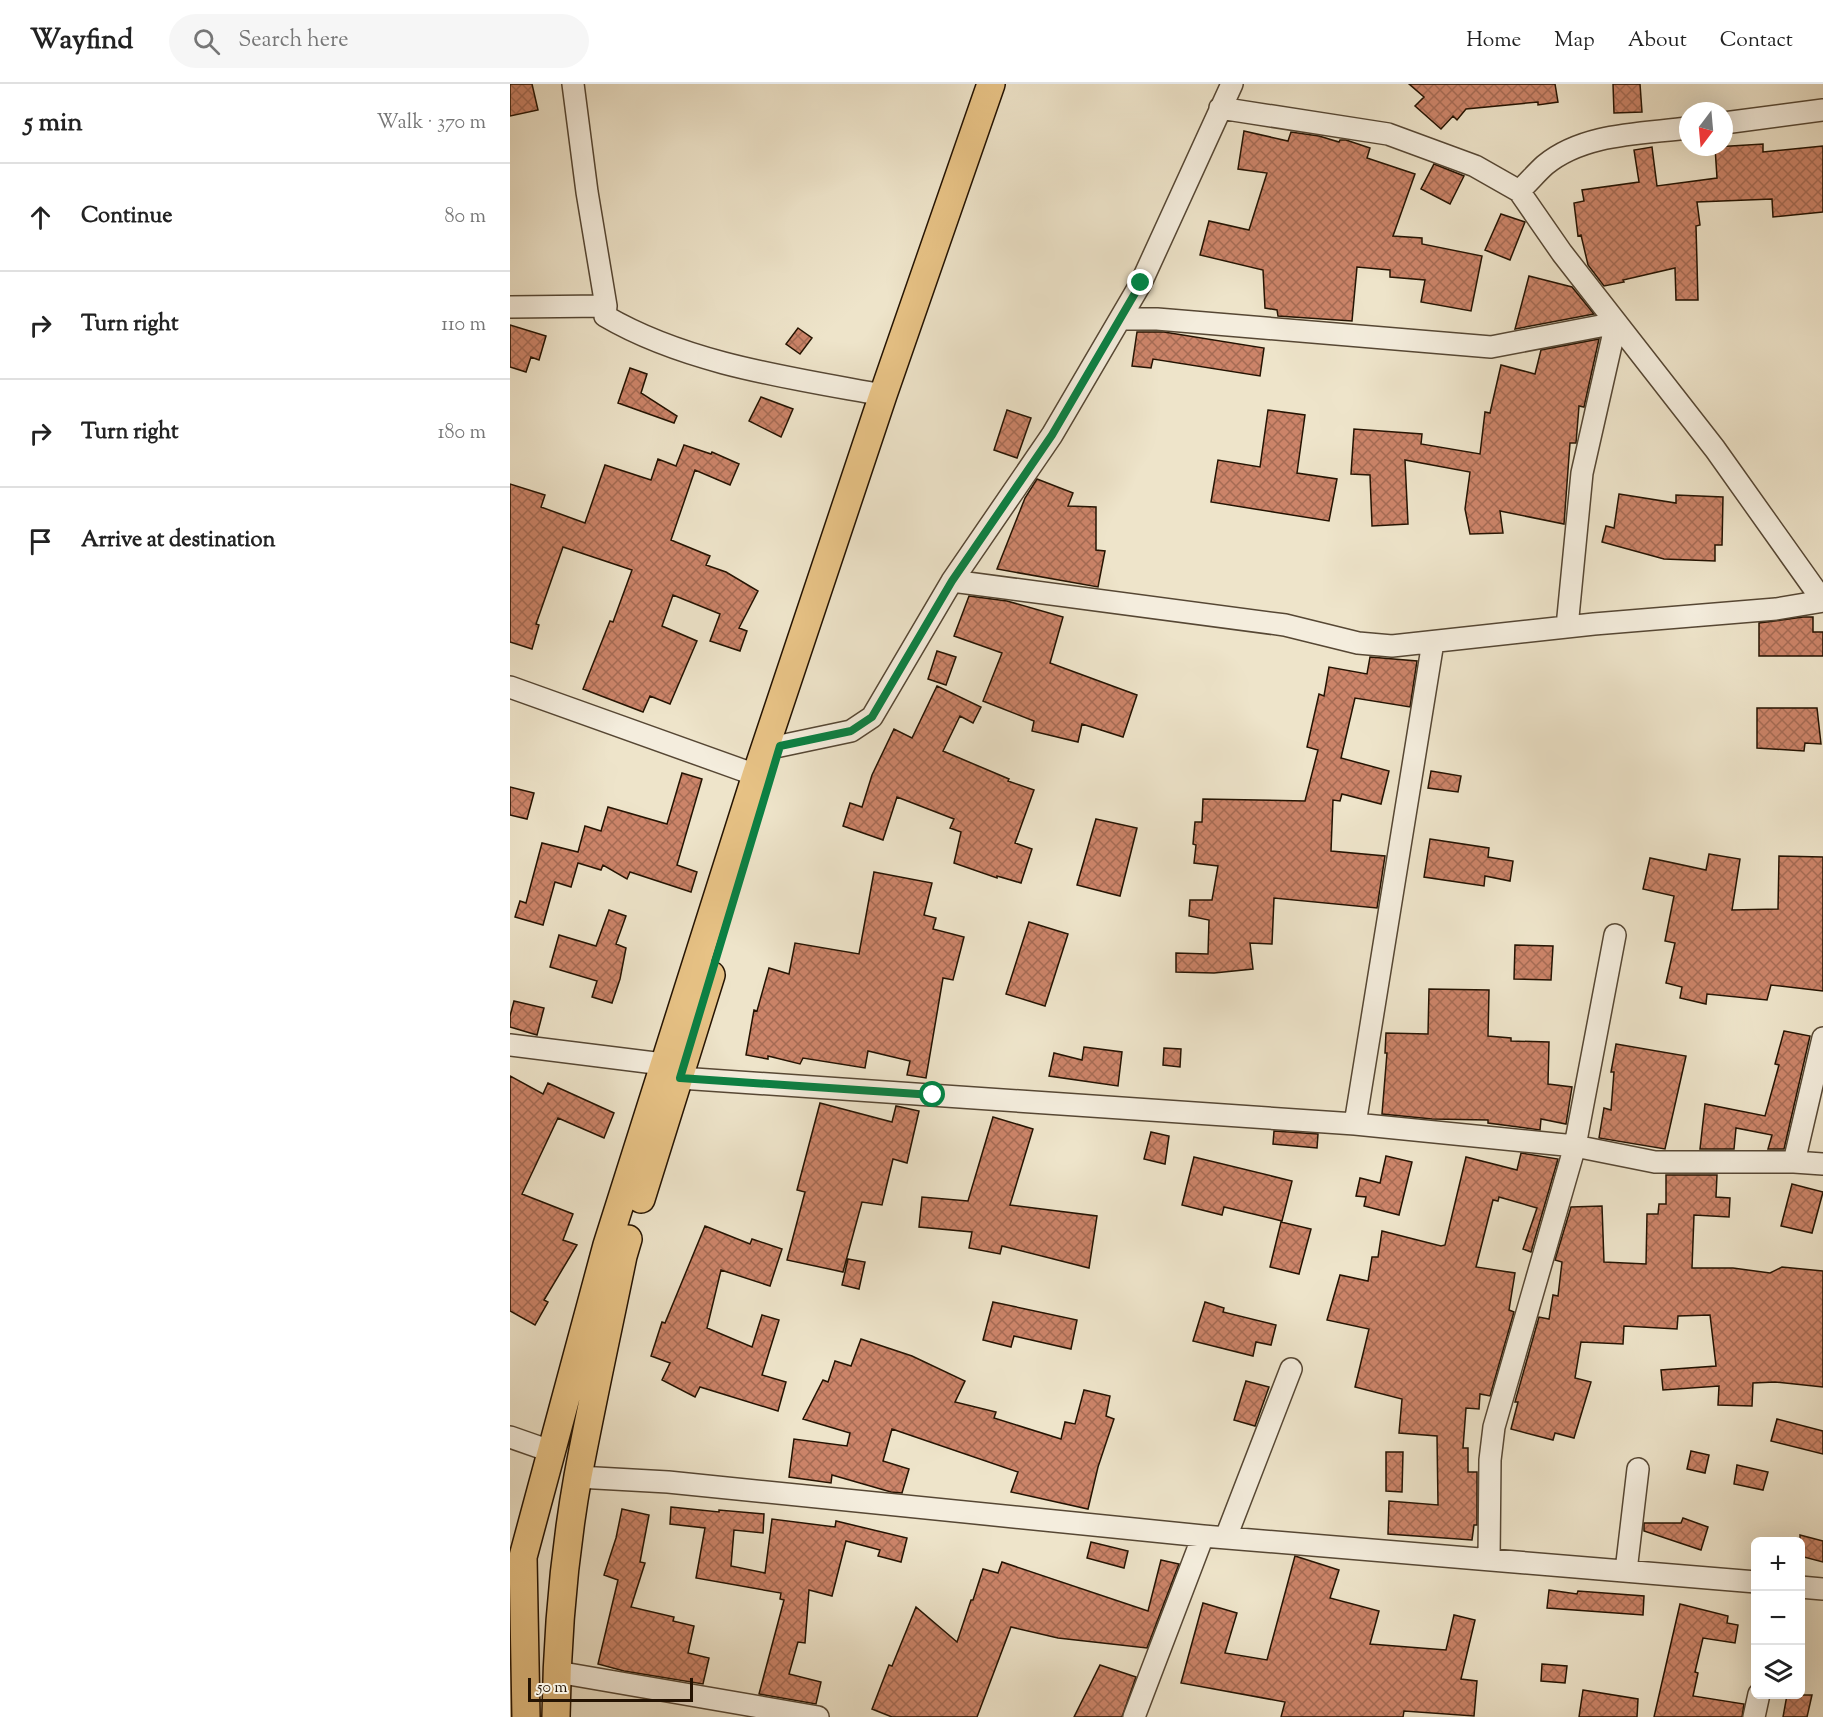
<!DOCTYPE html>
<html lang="en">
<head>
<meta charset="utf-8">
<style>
	body { margin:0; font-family:"Sorts Mill Goudy",serif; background:#f6f6f6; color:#222 }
	.controls { position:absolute; right:18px; bottom:18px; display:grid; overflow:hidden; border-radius:9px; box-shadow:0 6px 24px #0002 }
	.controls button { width:54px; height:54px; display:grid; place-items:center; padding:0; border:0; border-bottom:2px solid #e0e0e0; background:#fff; color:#222; font:30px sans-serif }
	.compass { position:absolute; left:1169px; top:18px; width:54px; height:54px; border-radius:50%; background:#fff; box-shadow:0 6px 24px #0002; rotate:196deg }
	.scale { position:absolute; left:18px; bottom:15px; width:165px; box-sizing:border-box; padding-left:6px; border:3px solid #241302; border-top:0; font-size:16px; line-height:21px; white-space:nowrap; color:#241302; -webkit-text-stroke:4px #f4eddd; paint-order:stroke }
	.stop { position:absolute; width:18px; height:18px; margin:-14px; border:4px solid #0b8043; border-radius:50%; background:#fff }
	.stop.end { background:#0b8043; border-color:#fff; box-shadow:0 2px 6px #0008 }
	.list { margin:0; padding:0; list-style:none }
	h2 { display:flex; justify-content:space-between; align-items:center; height:78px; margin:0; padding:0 24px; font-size:26px }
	h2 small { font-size:20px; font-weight:400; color:#767676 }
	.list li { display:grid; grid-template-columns:39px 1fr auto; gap:18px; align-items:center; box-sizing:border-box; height:108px; padding:0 24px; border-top:2px solid #e0e0e0 }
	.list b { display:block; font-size:22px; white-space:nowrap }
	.list em { font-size:20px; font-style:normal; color:#767676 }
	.icon { flex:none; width:33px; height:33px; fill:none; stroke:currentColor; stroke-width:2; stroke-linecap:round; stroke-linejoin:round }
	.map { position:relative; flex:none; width:1313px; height:1633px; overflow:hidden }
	header { display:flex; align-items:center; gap:36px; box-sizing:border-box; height:84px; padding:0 30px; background:#fff; border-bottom:2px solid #e0e0e0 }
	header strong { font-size:28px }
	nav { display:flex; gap:33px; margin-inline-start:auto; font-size:21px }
	.search { width:420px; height:54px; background:#f6f6f6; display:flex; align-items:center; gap:15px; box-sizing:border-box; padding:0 21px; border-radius:33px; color:#767676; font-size:22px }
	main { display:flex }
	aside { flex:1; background:#fff }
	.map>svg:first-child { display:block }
</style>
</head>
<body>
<header>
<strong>Wayfind</strong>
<div class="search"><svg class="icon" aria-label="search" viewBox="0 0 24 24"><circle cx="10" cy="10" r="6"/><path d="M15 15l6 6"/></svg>Search here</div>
<nav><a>Home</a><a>Map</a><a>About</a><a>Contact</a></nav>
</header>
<main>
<aside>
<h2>5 min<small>Walk · 370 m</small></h2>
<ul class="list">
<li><svg class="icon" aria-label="ahead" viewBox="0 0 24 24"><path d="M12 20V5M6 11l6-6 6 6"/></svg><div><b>Continue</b></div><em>80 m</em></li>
<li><svg class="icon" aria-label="right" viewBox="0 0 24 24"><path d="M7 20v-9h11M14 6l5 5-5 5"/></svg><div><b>Turn right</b></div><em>110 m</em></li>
<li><svg class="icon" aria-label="right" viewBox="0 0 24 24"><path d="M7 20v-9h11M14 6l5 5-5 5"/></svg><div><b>Turn right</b></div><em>180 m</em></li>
<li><svg class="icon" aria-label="arrive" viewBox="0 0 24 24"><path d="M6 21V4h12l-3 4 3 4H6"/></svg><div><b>Arrive at destination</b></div></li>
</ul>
</aside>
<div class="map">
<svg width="1313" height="1633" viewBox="0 0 1313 1633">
	<defs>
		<pattern id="building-cross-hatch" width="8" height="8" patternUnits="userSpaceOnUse" patternTransform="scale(1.5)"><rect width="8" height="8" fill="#cc8469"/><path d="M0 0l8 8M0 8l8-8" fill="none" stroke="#a56b54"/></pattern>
	</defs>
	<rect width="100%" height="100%" fill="#eee4ca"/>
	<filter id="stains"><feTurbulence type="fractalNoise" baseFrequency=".00333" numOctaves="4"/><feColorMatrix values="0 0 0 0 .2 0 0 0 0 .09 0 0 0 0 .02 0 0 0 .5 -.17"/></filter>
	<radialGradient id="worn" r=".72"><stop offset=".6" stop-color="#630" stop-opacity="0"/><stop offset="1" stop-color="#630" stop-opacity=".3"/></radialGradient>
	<!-- building -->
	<path fill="url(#building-cross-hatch)" stroke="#241302" stroke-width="1.5" d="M 0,0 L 22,0 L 28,26 L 0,32 Z
		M 899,0 L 1045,0 L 1048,18 L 1028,21 L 1028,18 L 956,25 L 947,36 L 943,32 L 931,45 L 905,22 L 914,13 Z
		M 1103,0 L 1130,0 L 1132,28 L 1104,29 Z
		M 734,47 L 778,57 L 781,48 L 809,52 L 829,58 L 830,56 L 836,56 L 860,64 L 857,74 L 905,90 L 883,152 L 912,154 L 912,160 L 972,172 L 961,227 L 911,218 L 915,196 L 880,193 L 880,186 L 847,183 L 842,237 L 768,232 L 767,226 L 755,224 L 753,186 L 690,171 L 699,137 L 739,146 L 757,89 L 728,85 Z
		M 1253,60 L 1253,68 L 1313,62 L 1313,128 L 1263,133 L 1262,115 L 1187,118 L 1190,141 L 1186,142 L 1188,216 L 1166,216 L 1165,184 L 1113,196 L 1114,198 L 1094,202 L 1078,181 L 1071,151 L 1068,152 L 1064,119 L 1074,117 L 1072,106 L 1129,98 L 1124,66 L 1142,63 L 1147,102 L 1207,94 L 1205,63 Z
		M 924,80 L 954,92 L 940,120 L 911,105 Z
		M 991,130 L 1015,138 L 1000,176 L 975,166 Z
		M 1019,192 L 1062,203 L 1084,230 L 1005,245 Z
		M 0,241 L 36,252 L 29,276 L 21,273 L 16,288 L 0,283 Z
		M 288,244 L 302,254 L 290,270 L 276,260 Z
		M 627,248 L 654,248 L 754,264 L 750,292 L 643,275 L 641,284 L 622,282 Z
		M 1089,255 L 1074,323 L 1069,322 L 1066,359 L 1060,359 L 1054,440 L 990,427 L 993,449 L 960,450 L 955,425 L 960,388 L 895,376 L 898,440 L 862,442 L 860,391 L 841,390 L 844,345 L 912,350 L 911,360 L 970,370 L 975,328 L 980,329 L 991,281 L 1025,290 L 1031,266 Z
		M 120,284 L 137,290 L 131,309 L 167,332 L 164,339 L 108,319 Z
		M 251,313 L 283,325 L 271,353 L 239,337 Z
		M 497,326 L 521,334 L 507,374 L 484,366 Z
		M 758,326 L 795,331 L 787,389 L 827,395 L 819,437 L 701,418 L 708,376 L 750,383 Z
		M 174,361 L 201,370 L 202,368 L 229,380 L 220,401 L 185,386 L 161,456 L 200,472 L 196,481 L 216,488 L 248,507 L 229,544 L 237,547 L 230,567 L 200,557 L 210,530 L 163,511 L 152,542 L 187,557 L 160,620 L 140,612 L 133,628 L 73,605 L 100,537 L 103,538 L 122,486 L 53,463 L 26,540 L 29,541 L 22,565 L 0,558 L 0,400 L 35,411 L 31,423 L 75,439 L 95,381 L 141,396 L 148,375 L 166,382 Z
		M 527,395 L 563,409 L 558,422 L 586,423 L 586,466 L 595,467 L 588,503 L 487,485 L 515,414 Z
		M 1109,410 L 1166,419 L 1166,411 L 1213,413 L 1212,461 L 1205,461 L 1205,477 L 1154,475 L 1092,458 L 1096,442 L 1104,444 Z
		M 459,512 L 497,517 L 553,533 L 540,579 L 627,611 L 613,653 L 572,640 L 568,658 L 522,647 L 524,637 L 473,617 L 492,569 L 444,552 Z
		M 1293,533 L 1303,533 L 1303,548 L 1313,548 L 1313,572 L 1249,572 L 1249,539 Z
		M 427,567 L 446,573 L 436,601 L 418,595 Z
		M 860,573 L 907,577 L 900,623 L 845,614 L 831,674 L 879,687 L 871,720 L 832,710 L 830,717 L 823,716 L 821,767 L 875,772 L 867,824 L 764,814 L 762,860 L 740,859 L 743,885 L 704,889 L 666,888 L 666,869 L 698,870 L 699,836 L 679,832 L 680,816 L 702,816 L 708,782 L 684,779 L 686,761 L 683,760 L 685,738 L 692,738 L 693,715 L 795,717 L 808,666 L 797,663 L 809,610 L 814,612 L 819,583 L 857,590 Z
		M 427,602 L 471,623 L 463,639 L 450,632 L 433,667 L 499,695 L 498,697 L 524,706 L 505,759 L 522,765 L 511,799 L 487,792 L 487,794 L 444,779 L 451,748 L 440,744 L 444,735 L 387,713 L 373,756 L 333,742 L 340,719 L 352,723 L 362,691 L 384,645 L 402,654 Z
		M 1247,624 L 1307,624 L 1311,660 L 1295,659 L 1294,667 L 1247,664 Z
		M 921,687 L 951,692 L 948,708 L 918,704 Z
		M 172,689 L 192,695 L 167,781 L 187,788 L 181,808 L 120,788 L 117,795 L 93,781 L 91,786 L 68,779 L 61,803 L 45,798 L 33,841 L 5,833 L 10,817 L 16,819 L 32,759 L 68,768 L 75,742 L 91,747 L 98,723 L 157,740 Z
		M 0,703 L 24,709 L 17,735 L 0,731 Z
		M 586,735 L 627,744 L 610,812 L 567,801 Z
		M 920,755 L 979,764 L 978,773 L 1003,777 L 1000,797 L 975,792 L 974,802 L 914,793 Z
		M 1199,770 L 1230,775 L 1222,826 L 1268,825 L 1269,772 L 1313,773 L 1313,907 L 1261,901 L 1257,916 L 1197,910 L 1196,920 L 1170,914 L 1172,903 L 1156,899 L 1165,859 L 1155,857 L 1164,812 L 1133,805 L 1140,774 L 1196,786 Z
		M 364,788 L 422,799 L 414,831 L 426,834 L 423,845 L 454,853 L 443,896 L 433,894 L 416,994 L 397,991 L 400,977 L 358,967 L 355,984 L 293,974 L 290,980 L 258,972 L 258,975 L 236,971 L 244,926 L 247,927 L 259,884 L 279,890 L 285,859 L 349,870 Z
		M 99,826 L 116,832 L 106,860 L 116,864 L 110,895 L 102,919 L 82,913 L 87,897 L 40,883 L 49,851 L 86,862 Z
		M 519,838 L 558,850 L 535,922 L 496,910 Z
		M 1005,861 L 1043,862 L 1041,896 L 1004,895 Z
		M 919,905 L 979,906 L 978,952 L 1001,954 L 1001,957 L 1039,958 L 1038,1000 L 1062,1003 L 1056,1040 L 1031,1035 L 1030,1046 L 978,1039 L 978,1036 L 922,1035 L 872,1030 L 877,969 L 875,969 L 876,949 L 918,950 Z
		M 4,917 L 34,924 L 27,951 L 0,943 L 0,932 Z
		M 1274,947 L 1300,952 L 1274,1065 L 1258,1065 L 1262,1051 L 1226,1044 L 1224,1065 L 1190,1065 L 1195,1020 L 1255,1032 L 1269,981 L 1265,980 Z
		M 1106,960 L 1176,972 L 1155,1065 L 1089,1054 L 1094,1024 L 1101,1026 L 1104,988 L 1101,988 Z
		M 574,963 L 612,968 L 608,1002 L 539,992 L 544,969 L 572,976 Z
		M 654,964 L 671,965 L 670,983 L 653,981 Z
		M 0,992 L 33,1010 L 38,999 L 104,1029 L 94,1054 L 48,1034 L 12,1110 L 63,1130 L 53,1156 L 67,1161 L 34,1216 L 38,1218 L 25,1241 L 0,1227 Z
		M 310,1019 L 382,1038 L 386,1022 L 409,1027 L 397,1079 L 383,1075 L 372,1121 L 352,1118 L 333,1188 L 277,1176 L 295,1108 L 287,1106 Z
		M 483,1033 L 523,1045 L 500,1121 L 587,1132 L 579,1184 L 492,1162 L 490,1170 L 459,1164 L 462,1148 L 409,1143 L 412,1113 L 458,1117 Z
		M 764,1047 L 808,1050 L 807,1064 L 763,1060 Z
		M 641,1048 L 659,1052 L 655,1080 L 634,1075 Z
		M 1011,1069 L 1048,1075 L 1021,1168 L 1013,1165 L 1027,1124 L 989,1113 L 988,1117 L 983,1116 L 966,1183 L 1005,1189 L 999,1226 L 1004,1228 L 980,1312 L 970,1310 L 969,1325 L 956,1324 L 953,1364 L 958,1364 L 958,1388 L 967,1388 L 967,1441 L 964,1441 L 962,1456 L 878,1450 L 879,1417 L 928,1421 L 927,1352 L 889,1349 L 892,1315 L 845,1303 L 859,1245 L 817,1236 L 830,1191 L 858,1197 L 862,1173 L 868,1173 L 872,1147 L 931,1162 L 935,1161 L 956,1073 L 1007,1086 Z
		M 876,1072 L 902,1078 L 889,1131 L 854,1122 L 856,1113 L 846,1112 L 850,1094 L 870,1099 Z
		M 684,1073 L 782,1097 L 772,1137 L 714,1123 L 712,1131 L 672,1121 Z
		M 1156,1091 L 1207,1091 L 1206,1113 L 1220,1114 L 1219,1133 L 1184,1131 L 1182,1184 L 1223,1184 L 1260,1189 L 1272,1183 L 1313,1187 L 1313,1303 L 1265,1298 L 1243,1299 L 1242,1322 L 1208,1321 L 1209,1302 L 1153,1306 L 1151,1286 L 1206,1282 L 1200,1231 L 1168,1232 L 1167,1245 L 1114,1242 L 1113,1260 L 1071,1258 L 1065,1294 L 1081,1298 L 1064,1354 L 1045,1349 L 1043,1356 L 1001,1345 L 1008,1318 L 1005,1318 L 1029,1233 L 1039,1235 L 1043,1211 L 1048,1212 L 1052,1178 L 1045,1176 L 1061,1123 L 1092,1122 L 1094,1178 L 1136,1180 L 1137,1130 L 1148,1130 L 1149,1120 L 1156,1120 Z
		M 1282,1100 L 1313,1108 L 1302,1149 L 1271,1142 Z
		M 771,1138 L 801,1145 L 789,1190 L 760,1183 Z
		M 195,1142 L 240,1160 L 242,1155 L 272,1165 L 260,1202 L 211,1186 L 197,1244 L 242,1263 L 252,1231 L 269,1236 L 252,1291 L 276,1298 L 268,1327 L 190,1303 L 185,1313 L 152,1296 L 160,1279 L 141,1272 L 152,1238 L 155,1239 Z
		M 338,1175 L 355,1178 L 349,1205 L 332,1201 Z
		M 483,1218 L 567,1236 L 561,1265 L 504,1252 L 501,1263 L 473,1256 Z
		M 695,1218 L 714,1224 L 713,1228 L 766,1241 L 761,1261 L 746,1258 L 743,1272 L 683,1257 Z
		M 351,1255 L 402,1272 L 455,1297 L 445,1318 L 486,1328 L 484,1334 L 551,1355 L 555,1338 L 565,1340 L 574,1306 L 600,1312 L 596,1332 L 604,1335 L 588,1383 L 578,1425 L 501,1408 L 508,1388 L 382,1345 L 373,1377 L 399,1385 L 392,1409 L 381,1408 L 322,1391 L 321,1399 L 279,1393 L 284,1355 L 337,1362 L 340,1349 L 293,1335 L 313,1296 L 318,1298 L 325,1277 L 341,1282 Z
		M 736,1297 L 759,1303 L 745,1342 L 724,1336 Z
		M 1267,1335 L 1313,1347 L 1313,1370 L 1261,1357 Z
		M 1181,1367 L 1199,1371 L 1195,1389 L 1177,1385 Z
		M 876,1368 L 893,1368 L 892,1408 L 876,1407 Z
		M 1227,1381 L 1258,1388 L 1253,1406 L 1224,1400 Z
		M 161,1423 L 209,1428 L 209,1426 L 254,1430 L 253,1449 L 224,1446 L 221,1482 L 255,1489 L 262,1435 L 325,1443 L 326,1437 L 397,1454 L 391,1478 L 368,1472 L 370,1466 L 336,1457 L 322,1512 L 299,1506 L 295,1559 L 288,1558 L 279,1590 L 311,1598 L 306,1620 L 249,1610 L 274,1516 L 270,1515 L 271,1509 L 186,1494 L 195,1444 L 160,1440 Z
		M 112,1425 L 139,1431 L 130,1478 L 135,1479 L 121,1523 L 164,1533 L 163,1537 L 184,1542 L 178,1569 L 199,1574 L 193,1600 L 114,1587 L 88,1580 L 108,1496 L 94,1491 L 106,1454 Z
		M 1173,1434 L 1198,1443 L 1191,1466 L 1134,1447 L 1134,1439 L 1171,1439 Z
		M 1290,1451 L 1313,1457 L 1313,1478 L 1290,1472 Z
		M 581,1458 L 618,1467 L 614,1484 L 577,1474 Z
		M 785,1472 L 829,1486 L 820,1514 L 869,1527 L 860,1560 L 936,1566 L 944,1531 L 965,1536 L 951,1595 L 967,1597 L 964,1632 L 894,1627 L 893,1633 L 771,1633 L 775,1618 L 671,1599 L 693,1519 L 727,1529 L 715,1569 L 757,1576 Z
		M 651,1476 L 669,1480 L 637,1564 L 548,1554 L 501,1543 L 467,1633 L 382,1633 L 362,1625 L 379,1581 L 382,1582 L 406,1523 L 447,1558 L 461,1516 L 463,1516 L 473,1485 L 488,1489 L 492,1478 L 638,1527 Z
		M 1039,1506 L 1067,1510 L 1068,1507 L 1134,1512 L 1133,1531 L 1037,1524 Z
		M 1170,1520 L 1218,1532 L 1217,1539 L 1228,1541 L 1225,1559 L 1193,1554 L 1185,1588 L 1188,1589 L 1183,1612 L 1234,1620 L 1232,1633 L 1144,1633 Z
		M 1032,1580 L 1057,1582 L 1055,1599 L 1031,1597 Z
		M 590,1581 L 626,1593 L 612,1633 L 564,1633 Z
		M 1073,1606 L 1128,1615 L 1127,1633 L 1069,1633 Z
		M 1277,1611 L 1302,1611 L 1297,1633 L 1273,1633 Z"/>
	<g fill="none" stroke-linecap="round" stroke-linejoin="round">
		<!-- minor casing -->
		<g stroke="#564734" stroke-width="24">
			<path id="minor" d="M 63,0 L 77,108 L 96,222
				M 1214,39 L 1313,26
				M 1009,107 C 1018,99 1026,89 1035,81 C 1074,49 1131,50 1178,44
				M 0,223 L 96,222 L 95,232 C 177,280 281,294 373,311
				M 610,235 L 647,235 L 981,263 L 1106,239 L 1072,389 L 1057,543
				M 442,497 L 775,541 L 848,559 L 882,562 L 1084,540 L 1266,525 L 1313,517 L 1205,365 L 1052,169 L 1009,107 L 965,82 L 878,50 L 710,24
				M 0,603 L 246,691
				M 270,662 L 341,647 L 362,633 L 442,497 L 542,351 L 631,199 L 722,0
				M 0,961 L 153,980
				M 170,994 L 845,1040 L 1065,1062 L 1145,1078 L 1284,1078 L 1313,1080
				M 845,1040 L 923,558
				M 1284,1078 L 1313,954
				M 0,1353 L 43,1368
				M 68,1393 L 158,1398 L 693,1452 L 1246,1498
				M 716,1453 L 781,1285
				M 979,1475 L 980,1376 L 984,1343 L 1065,1062 L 1105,851
				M 1116,1487 L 1128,1385
				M 1290,1503 L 1313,1505
				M 47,1588 L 308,1633
				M 624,1633 L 693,1452
				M 1244,1633 L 1249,1610"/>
		</g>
		<!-- major casing -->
		<g stroke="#241302" stroke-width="30">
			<path id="major" d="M 131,1115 L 201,891
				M 16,1633 L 13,1473 L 97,1161 L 246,691 L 373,311 L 481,0
				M 46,1633 C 47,1553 54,1471 68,1392 C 82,1318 98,1245 113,1172 L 118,1155"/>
		</g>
		<!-- minor -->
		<use href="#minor" stroke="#f4eddd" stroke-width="21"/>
		<!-- major -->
		<use href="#major" stroke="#e7c285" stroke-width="27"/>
	</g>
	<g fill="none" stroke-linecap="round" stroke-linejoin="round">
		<!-- route -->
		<path stroke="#0b8043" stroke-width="8" d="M 423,1011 L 170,994 L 270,662 L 341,647 L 362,633 L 442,497 L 542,351 L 631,199"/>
	</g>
	<rect width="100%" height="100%" filter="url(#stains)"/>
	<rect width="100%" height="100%" fill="url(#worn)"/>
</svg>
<div class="controls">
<button>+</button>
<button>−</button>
<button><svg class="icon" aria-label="layers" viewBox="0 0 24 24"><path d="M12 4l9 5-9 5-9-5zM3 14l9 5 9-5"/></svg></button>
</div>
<svg class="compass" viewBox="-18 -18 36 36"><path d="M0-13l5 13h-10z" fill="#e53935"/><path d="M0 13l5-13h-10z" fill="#767676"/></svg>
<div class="scale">50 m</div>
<div class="stop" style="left:423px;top:1011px"></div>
<div class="stop end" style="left:631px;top:199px"></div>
</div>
</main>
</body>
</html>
